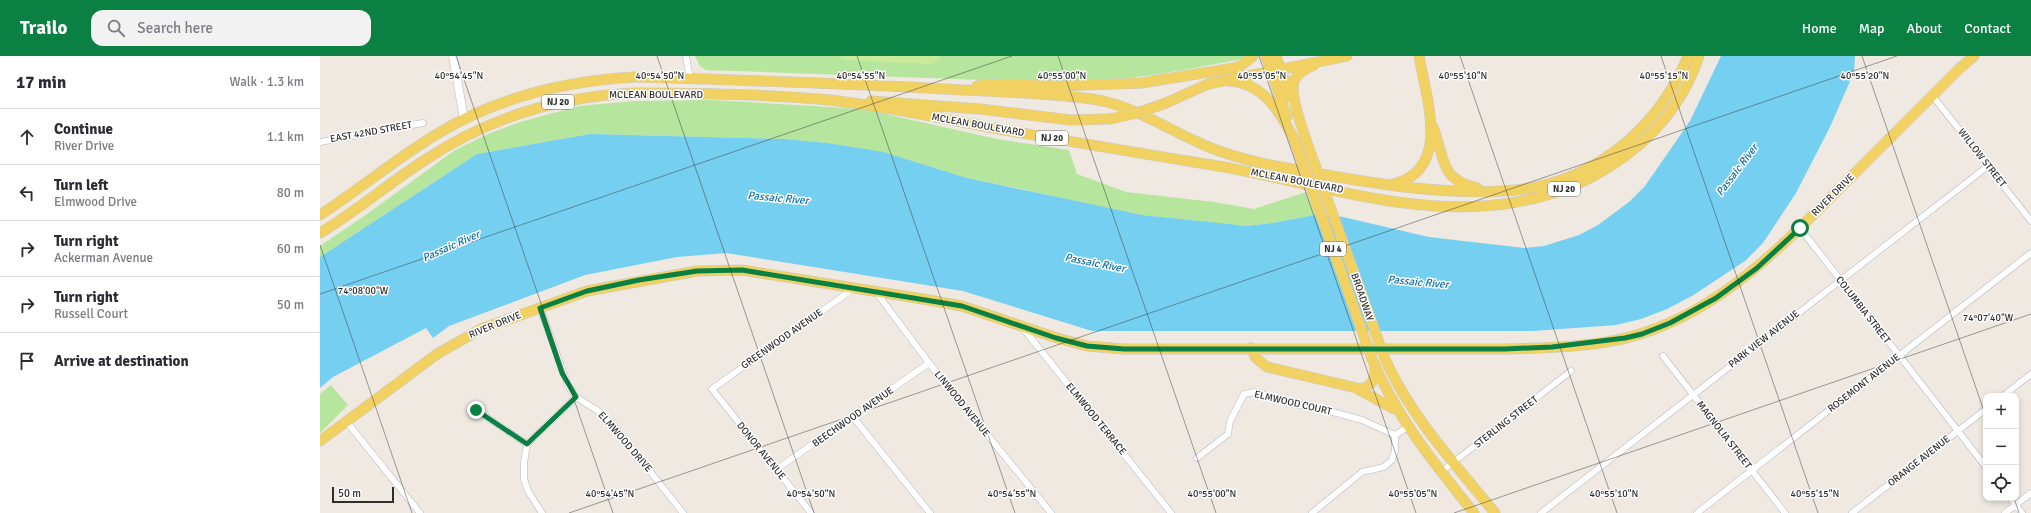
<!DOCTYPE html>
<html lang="en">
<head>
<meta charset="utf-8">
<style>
	body { margin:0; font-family:Signika,sans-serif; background:#f2f2f3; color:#2b2b33 }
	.controls { position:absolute; right:12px; bottom:12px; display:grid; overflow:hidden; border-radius:8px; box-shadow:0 2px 6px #0003 }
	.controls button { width:36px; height:36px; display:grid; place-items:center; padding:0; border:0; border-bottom:1px solid #e1e1e2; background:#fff; color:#2b2b33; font:20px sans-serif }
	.scale { position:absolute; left:12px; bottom:10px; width:62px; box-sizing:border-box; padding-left:4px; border:2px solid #2e2e2e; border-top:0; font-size:11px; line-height:14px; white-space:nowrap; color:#2e2e2e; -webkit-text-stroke:3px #fff; paint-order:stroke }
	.stop { position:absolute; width:12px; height:12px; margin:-9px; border:3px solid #0b8043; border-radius:50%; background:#fff }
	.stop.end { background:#0b8043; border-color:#fff; box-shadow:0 1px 4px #0008 }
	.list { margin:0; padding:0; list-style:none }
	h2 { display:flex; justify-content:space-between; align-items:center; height:52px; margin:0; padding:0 16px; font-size:17px }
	h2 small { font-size:13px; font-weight:400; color:#7c7c81 }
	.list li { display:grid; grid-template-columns:26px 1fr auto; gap:12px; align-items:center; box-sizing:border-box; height:56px; padding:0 16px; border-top:1px solid #e1e1e2 }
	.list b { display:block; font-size:15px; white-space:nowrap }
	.list p { margin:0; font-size:13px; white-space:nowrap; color:#7c7c81 }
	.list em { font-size:13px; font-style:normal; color:#7c7c81 }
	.icon { flex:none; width:22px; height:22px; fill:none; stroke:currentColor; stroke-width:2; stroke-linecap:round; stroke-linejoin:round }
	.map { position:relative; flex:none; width:1711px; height:457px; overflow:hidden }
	header { display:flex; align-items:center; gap:24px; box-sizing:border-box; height:56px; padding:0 20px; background:#0b8043; color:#fff }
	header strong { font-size:19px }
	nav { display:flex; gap:22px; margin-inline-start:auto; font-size:14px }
	.search { width:280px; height:36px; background:#f2f2f3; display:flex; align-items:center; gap:10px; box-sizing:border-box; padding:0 14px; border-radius:12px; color:#7c7c81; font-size:15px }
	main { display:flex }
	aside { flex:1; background:#fff }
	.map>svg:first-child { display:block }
</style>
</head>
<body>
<header>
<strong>Trailo</strong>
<div class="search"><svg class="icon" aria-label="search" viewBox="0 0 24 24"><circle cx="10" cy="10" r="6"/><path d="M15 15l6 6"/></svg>Search here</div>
<nav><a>Home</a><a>Map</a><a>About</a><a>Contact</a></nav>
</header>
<main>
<aside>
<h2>17 min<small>Walk · 1.3 km</small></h2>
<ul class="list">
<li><svg class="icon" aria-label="ahead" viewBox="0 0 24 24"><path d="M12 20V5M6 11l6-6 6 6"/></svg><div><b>Continue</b><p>River Drive</p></div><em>1.1 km</em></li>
<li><svg class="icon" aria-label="left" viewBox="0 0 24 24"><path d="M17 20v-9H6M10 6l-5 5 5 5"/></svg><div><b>Turn left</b><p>Elmwood Drive</p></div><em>80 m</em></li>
<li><svg class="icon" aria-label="right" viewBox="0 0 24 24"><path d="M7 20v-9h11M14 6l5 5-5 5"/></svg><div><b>Turn right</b><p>Ackerman Avenue</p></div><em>60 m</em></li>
<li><svg class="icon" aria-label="right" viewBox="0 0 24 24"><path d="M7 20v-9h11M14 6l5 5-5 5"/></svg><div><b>Turn right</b><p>Russell Court</p></div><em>50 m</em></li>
<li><svg class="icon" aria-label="arrive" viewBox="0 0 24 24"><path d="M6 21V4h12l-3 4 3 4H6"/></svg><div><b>Arrive at destination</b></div></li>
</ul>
</aside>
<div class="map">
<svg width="1711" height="457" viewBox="0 0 1711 457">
	<rect width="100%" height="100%" fill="#efe9e1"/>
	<!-- green -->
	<path fill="#b6e59e" d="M 375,0 L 927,0 L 928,2 C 868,13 810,25 750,27 L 386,14 L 380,10 Z
		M 392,44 L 543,53 L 677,83 L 749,94 L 757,118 L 806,136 L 894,146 L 934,153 L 986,136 L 995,159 L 952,167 L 927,170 L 901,168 L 822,159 L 778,151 L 707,134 L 647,122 L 588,104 L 507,87 L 465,83 L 270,78 L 157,98 L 0,201 L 0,190 L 47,158 L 135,94 L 168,78 L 200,66 L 259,50 L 315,45 Z
		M 11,329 L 28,349 L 0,377 L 0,338 Z"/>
	<!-- pitch -->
	<path fill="#c9ec9a" d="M 521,0 L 622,0 L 613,8 L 521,4 Z"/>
	<!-- water -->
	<path fill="#75cff0" d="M 1401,0 L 1535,0 L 1534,16 L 1510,71 L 1476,137 L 1443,187 L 1425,205 L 1372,240 L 1347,253 L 1321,263 L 1296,269 L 1213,275 L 772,275 L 643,235 L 406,197 L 357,201 L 265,219 L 129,270 L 113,282 L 106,272 L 13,321 L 0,332 L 0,201 L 157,98 L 270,78 L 465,83 L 507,87 L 563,96 L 647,122 L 822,159 L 927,170 L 952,167 L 995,159 L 1014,159 L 1109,181 L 1204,192 L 1224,190 L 1259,179 L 1278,169 L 1309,146 L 1325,130 L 1370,65 Z"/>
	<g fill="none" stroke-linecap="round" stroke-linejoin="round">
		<!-- minor casing -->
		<g stroke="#b4b7c1" stroke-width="7">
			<path id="minor" d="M 366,0 L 370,23
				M 1612,39 L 1711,165
				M 0,86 L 103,67
				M 1480,172 L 1666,411
				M 556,236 L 609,307 L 731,457
				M 220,252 L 248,329 L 256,341 L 278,355 L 294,370 L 363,457
				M 702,271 L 851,457
				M 1343,300 L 1465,457
				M 1683,340 L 1711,318
				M 156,354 L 207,388
				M 533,361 L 610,457
				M 26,365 L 100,457
				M 877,402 L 908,378 L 910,365 L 924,338 L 935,336 L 972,348 L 991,350 L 1042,364 L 1075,379 L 1088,371
				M 457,413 L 609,307
				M 1121,416 L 1251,315
				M 1690,442 L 1702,457
				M 222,457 L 208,435 L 204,423 L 204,407 L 207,388 L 256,341
				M 491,457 L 392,333 L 533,233
				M 992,457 L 1042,416 L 1064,411 L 1072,404 L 1075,395 L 1075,379
				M 1221,457 L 1668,110
				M 1377,457 L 1711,197
				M 1532,457 L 1666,353
				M 1685,457 L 1711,437"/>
		</g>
		<!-- tertiary casing -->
		<g stroke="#b4b7c1" stroke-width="9">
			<path id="tertiary" d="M 133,0 L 144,63"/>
		</g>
		<!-- primary casing -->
		<g stroke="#c9c9c9" stroke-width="11">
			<path id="primary" d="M 946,0 L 967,61
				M 956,0 L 971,41
				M 909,25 C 944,27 960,56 974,83
				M 657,30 L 672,28 L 739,30 L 821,27 L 914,12 L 922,9 L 933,0
				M 551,45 L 660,53 L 750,64 L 790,63
				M 846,47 L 888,28 L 1027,0
				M 1113,71 C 1125,101 1119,124 1157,132
				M 986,84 C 982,71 968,35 975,23 C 979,16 987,12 994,9
				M 1074,128 C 1132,113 1106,42 1099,0
				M 0,159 C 40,133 77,102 117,78 C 176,42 246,25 314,21 C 417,24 521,27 625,33 C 674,36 723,36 772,43 C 820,50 857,81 902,96 C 939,109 980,114 1018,121 C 1075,131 1147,141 1204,133 C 1279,122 1340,69 1368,0
				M 0,177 C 37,155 69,127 105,104 C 168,62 240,40 316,37 C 379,37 447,38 510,44 C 563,50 615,61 668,71 C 746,85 825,98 904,111 C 998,128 1094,162 1191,147 C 1274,134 1352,82 1379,0
				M 931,292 L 936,302 L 947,311 L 1041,333 C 1051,330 1056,324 1055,312
				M 1052,303 C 1077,362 1114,407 1154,457
				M 1065,303 C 1091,361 1135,408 1175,457
				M 1036,332 L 1074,353
				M 0,385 L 117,298 L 161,273 L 267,235 L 377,215 L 422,214 L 609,244 L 642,250 L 737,282 L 767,290 L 804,293 L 1185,293 C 1227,292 1283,291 1323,277 C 1404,251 1464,188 1523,129 C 1562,90 1600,52 1639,13 L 1654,0"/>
		</g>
		<!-- minor -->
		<use href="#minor" stroke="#fff" stroke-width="6"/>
		<!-- tertiary -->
		<use href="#tertiary" stroke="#fff" stroke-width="8"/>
		<!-- primary -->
		<use href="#primary" stroke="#f2d163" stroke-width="10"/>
		<!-- primary-bridge casing -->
		<g stroke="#c9c9c9" stroke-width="11" stroke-linecap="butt">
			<path id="primary-bridge" d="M 790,63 L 817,57 L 846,47
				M 974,83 L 1052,303
				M 986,84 L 1065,303"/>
		</g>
		<!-- primary-bridge -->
		<use href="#primary-bridge" stroke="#f2d163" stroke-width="10"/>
	</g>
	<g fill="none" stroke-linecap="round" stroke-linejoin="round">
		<!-- route -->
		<path stroke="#0b8043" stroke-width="5" d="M 156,354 L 207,388 L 256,341 L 242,317 L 220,252 L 267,235 L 319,224 L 377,215 L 422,214 L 642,250 L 736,282 L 767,290 L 804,293 L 1185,293 L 1232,291 L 1305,282 L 1322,278 L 1350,267 L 1396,242 L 1437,212 L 1480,172"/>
	</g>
	<!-- ticks -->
	<path fill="none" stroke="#2e2e2e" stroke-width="1" stroke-opacity="0.45" d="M 136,0 L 293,457M 337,0 L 494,457M 537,0 L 695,457M 738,0 L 896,457M 939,0 L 1096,457M 1140,0 L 1297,457M 1341,0 L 1498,457M 1542,0 L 1666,361M 0,189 L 92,457M 0,238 L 692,0M 1694,442 L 1699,457M 249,457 L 1577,0M 1134,457 L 1711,258"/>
	<g text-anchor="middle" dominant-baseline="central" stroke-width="3" stroke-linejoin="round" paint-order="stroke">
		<!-- shield labels -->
		<g fill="#fff" stroke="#6d6d6d" stroke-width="1">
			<rect x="222" y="39" width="32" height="14" rx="3"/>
			<rect x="716" y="75" width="32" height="14" rx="3"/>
			<rect x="1228" y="126" width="32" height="14" rx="3"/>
			<rect x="1000" y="186" width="26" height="14" rx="3"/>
		</g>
		<g font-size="9" font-weight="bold" fill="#2e2e2e">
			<text x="238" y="46">NJ 20</text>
			<text x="732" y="82">NJ 20</text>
			<text x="1244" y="133">NJ 20</text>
			<text x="1013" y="193">NJ 4</text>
		</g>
		<!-- street labels -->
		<g font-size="10" fill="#2e2e2e" stroke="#fff">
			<text x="336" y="39">MCLEAN BOULEVARD</text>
			<text transform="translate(658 69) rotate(10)">MCLEAN BOULEVARD</text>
			<text transform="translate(51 76) rotate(-10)">EAST 42ND STREET</text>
			<text transform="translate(1662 102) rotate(52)">WILLOW STREET</text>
			<text transform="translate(977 125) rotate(11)">MCLEAN BOULEVARD</text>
			<text transform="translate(1513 139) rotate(-45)">RIVER DRIVE</text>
			<text transform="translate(1042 241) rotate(71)">BROADWAY</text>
			<text transform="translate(1543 254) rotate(52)">COLUMBIA STREET</text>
			<text transform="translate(175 269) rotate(-22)">RIVER DRIVE</text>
			<text transform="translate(462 283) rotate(-35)">GREENWOOD AVENUE</text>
			<text transform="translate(1444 283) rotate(-38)">PARK VIEW AVENUE</text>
			<text transform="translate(1544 327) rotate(-38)">ROSEMONT AVENUE</text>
			<text transform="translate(973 347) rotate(13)">ELMWOOD COURT</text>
			<text transform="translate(642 348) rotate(51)">LINWOOD AVENUE</text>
			<text transform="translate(533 361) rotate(-35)">BEECHWOOD AVENUE</text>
			<text transform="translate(776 363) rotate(51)">ELMWOOD TERRACE</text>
			<text transform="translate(1186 366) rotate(-38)">STERLING STREET</text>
			<text transform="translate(1404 379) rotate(52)">MAGNOLIA STREET</text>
			<text transform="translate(305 386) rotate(49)">ELMWOOD DRIVE</text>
			<text transform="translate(441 395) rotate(51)">DONOR AVENUE</text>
			<text transform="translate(1599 405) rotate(-38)">ORANGE AVENUE</text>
		</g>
		<!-- water labels -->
		<g font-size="11" font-style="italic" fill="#0d6fa3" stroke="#fff">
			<text transform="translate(1417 114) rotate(-53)">Passaic River</text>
			<text transform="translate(458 142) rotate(5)">Passaic River</text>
			<text transform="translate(131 190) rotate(-24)">Passaic River</text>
			<text transform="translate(775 207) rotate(11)">Passaic River</text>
			<text transform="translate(1098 226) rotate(5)">Passaic River</text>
		</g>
	</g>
	<g font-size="10" text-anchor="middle" fill="#2e2e2e" stroke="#fff" stroke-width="3" stroke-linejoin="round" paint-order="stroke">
		<text x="139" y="23">40°54'45"N</text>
		<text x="340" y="23">40°54'50"N</text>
		<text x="742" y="23">40°55'00"N</text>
		<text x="541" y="23">40°54'55"N</text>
		<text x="942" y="23">40°55'05"N</text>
		<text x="1143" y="23">40°55'10"N</text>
		<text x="1344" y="23">40°55'15"N</text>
		<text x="1545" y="23">40°55'20"N</text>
		<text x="43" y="238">74°08'00"W</text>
		<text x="1668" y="265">74°07'40"W</text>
		<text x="290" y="441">40°54'45"N</text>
		<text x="491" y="441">40°54'50"N</text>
		<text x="692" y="441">40°54'55"N</text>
		<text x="892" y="441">40°55'00"N</text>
		<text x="1093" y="441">40°55'05"N</text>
		<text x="1294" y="441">40°55'10"N</text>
		<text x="1495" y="441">40°55'15"N</text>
	</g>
</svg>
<div class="controls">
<button>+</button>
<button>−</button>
<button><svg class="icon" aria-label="locate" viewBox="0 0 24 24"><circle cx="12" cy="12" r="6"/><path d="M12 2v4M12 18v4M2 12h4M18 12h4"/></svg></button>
</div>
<div class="scale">50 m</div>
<div class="stop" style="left:1480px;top:172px"></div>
<div class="stop end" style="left:156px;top:354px"></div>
</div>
</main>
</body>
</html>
